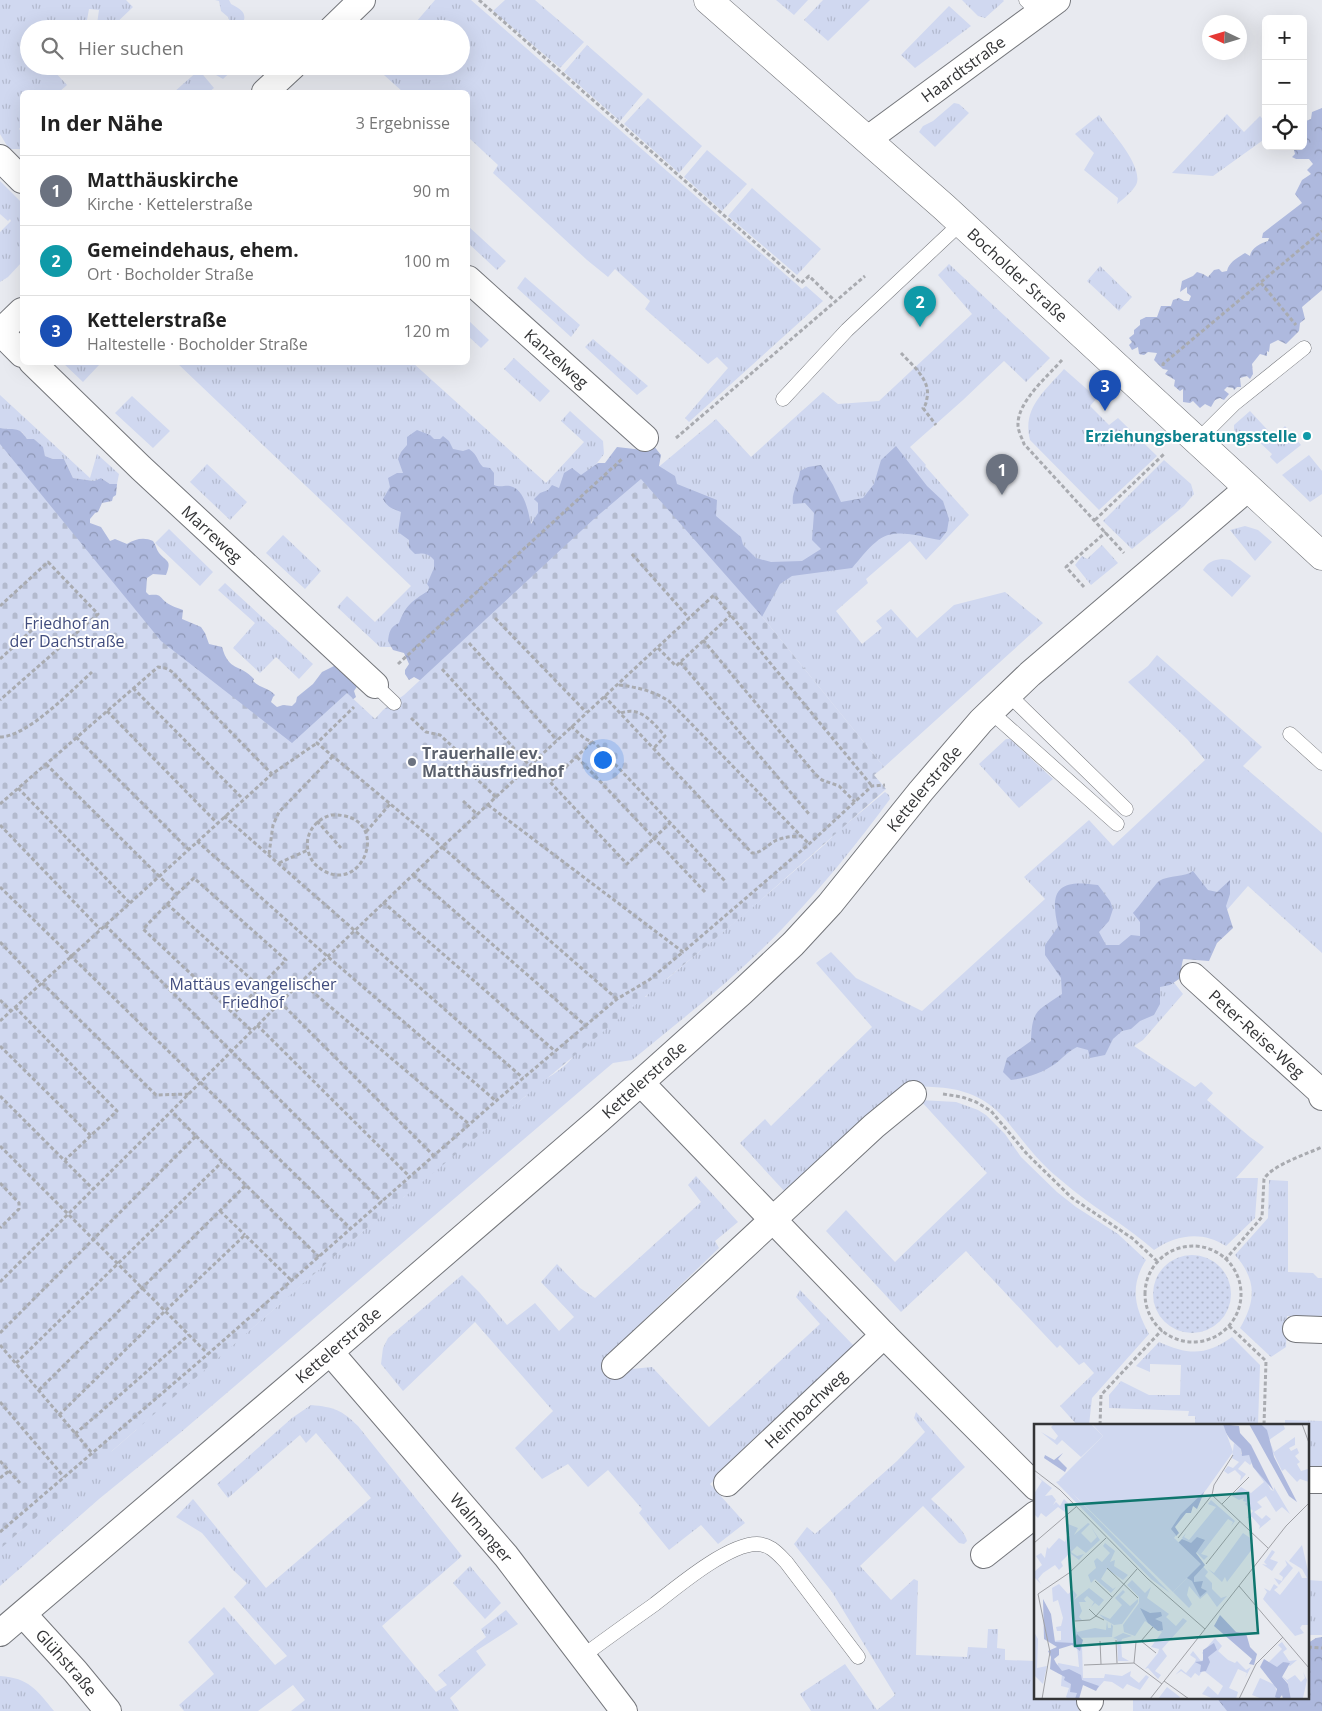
<!DOCTYPE html>
<html lang="de">
<head>
<meta charset="utf-8">
<style>
	body { margin:0; font-family:"Open Sans",sans-serif; background:#f6f6f6; color:#222 }
	.controls { position:absolute; right:15px; top:15px; display:grid; overflow:hidden; border-radius:8px; box-shadow:0 5px 20px #0002 }
	.controls button { width:45px; height:45px; display:grid; place-items:center; padding:0; border:0; border-bottom:1px solid #e0e0e0; background:#fff; color:#222; font:25px sans-serif }
	.compass { position:absolute; left:1202px; top:15px; width:45px; height:45px; border-radius:50%; background:#fff; box-shadow:0 5px 20px #0002; rotate:274deg }
	.you { position:absolute; left:602px; top:759px; width:18px; height:18px; margin:-12px; border:4px solid #fff; border-radius:50%; background:#1a73e8; box-shadow:0 0 0 8px #1a73e833 }
	.badge { display:grid; place-items:center; width:32px; height:32px; border-radius:50%; background:#7c3aed; color:#fff; font-size:16px; font-weight:700 }
	.pin { position:absolute; translate:-50% -41px; filter:drop-shadow(0 1px 2px #0008) }
	.pin::after { content:''; position:absolute; top:26px; width:18px; height:15px; background:inherit; clip-path:polygon(0 0,100% 0,50% 100%) }
	.list { margin:0; padding:0; list-style:none }
	h2 { display:flex; justify-content:space-between; align-items:center; height:65px; margin:0; padding:0 20px; font-size:21px }
	h2 small { font-size:16px; font-weight:400; color:#767676 }
	.list li { display:grid; grid-template-columns:32px 1fr auto; gap:15px; align-items:center; box-sizing:border-box; height:70px; padding:0 20px; border-top:1px solid #e0e0e0 }
	.list b { display:block; font-size:19px; white-space:nowrap }
	.list p { margin:0; font-size:16px; white-space:nowrap; color:#767676 }
	.list em { font-size:16px; font-style:normal; color:#767676 }
	.icon { flex:none; width:28px; height:28px; fill:none; stroke:currentColor; stroke-width:2; stroke-linecap:round; stroke-linejoin:round }
	.map { position:relative; flex:none; width:1322px; height:1711px; overflow:hidden }
	.search { position:absolute; background:#fff; box-shadow:0 5px 20px #0002; left:20px; top:20px; width:450px; height:55px; display:flex; align-items:center; gap:12px; box-sizing:border-box; padding:0 18px; border-radius:28px; color:#767676; font-size:19px }
	.panel { position:absolute; background:#fff; box-shadow:0 5px 20px #0002; left:20px; top:90px; width:450px; height:275px; border-radius:8px }
	.map>svg:first-child { display:block }
</style>
</head>
<body>
<div class="map">
<svg width="1322" height="1711" viewBox="0 0 1322 1711">
	<defs>
		<pattern id="grass-tufts" width="24" height="20" patternUnits="userSpaceOnUse" patternTransform="scale(1.25)"><rect width="24" height="20" fill="#d0d8f0"/><path d="M3 7l-1-3M5 7V3M7 7l1-3M15 17l-1-3M17 17v-4M19 17l1-3" fill="none" stroke="#b3bace"/></pattern>
		<pattern id="forest-crowns" width="20" height="18" patternUnits="userSpaceOnUse" patternTransform="scale(1.25)"><rect width="20" height="18" fill="#aeb9de"/><path d="M2 6a3 3 0 1 1 6 0M12 15a3 3 0 1 1 6 0" fill="none" stroke="#8e97b5"/></pattern>
		<pattern id="cemetery-stones" width="16" height="16" patternUnits="userSpaceOnUse" patternTransform="scale(1.25)"><rect width="16" height="16" fill="#d0d8f0"/><path d="M2 7V4a2 2 0 0 1 4 0v3zM10 15v-3a2 2 0 0 1 4 0v3z" fill="#b3bace"/></pattern>
		<pattern id="park-dots" width="8" height="8" patternUnits="userSpaceOnUse" patternTransform="scale(1.25)"><rect width="8" height="8" fill="#d0d8f0"/><path d="M2 2h.1M6 6h.1" fill="none" stroke="#b3bace" stroke-width="1.8" stroke-linecap="round"/></pattern>
	</defs>
	<rect width="100%" height="100%" fill="#e8eaf0"/>
	<!-- grass -->
	<path fill="url(#grass-tufts)" d="M 0,0 L 126,0 L 133,7 L 110,29 L 100,29 L 97,24 L 99,10 L 89,9 L 87,20 L 89,29 L 29,29 L 29,66 L 59,66 L 54,71 L 67,85 L 59,92 L 22,92 L 22,125 L 19,129 L 22,132 L 22,145 L 20,149 L 9,149 L 0,134 Z
		M 215,0 L 229,0 L 231,4 C 242,10 248,13 242,26 L 230,22 L 228,17 L 221,11 L 219,1 Z
		M 435,0 L 471,0 L 802,289 L 806,286 L 823,301 L 689,422 L 685,418 L 728,368 L 717,357 L 708,364 L 645,309 L 650,301 L 615,269 L 608,277 L 587,260 L 493,173 L 498,165 L 468,137 L 468,92 L 403,92 L 375,67 L 461,66 L 461,29 L 410,29 Z
		M 505,0 L 535,0 L 584,42 L 560,68 L 493,11 Z
		M 776,0 L 808,0 L 794,15 Z
		M 823,0 L 870,0 L 828,41 L 804,20 Z
		M 962,0 L 1003,0 L 1004,1 L 985,18 L 978,16 Z
		M 949,6 L 971,26 L 915,68 L 901,55 Z
		M 587,45 L 643,94 L 620,121 L 564,72 Z
		M 210,66 L 237,66 L 223,79 L 216,75 L 216,72 Z
		M 199,70 L 214,88 L 209,92 L 174,92 Z
		M 648,98 L 702,146 L 679,173 L 624,124 Z
		M 954,103 L 959,104 L 969,113 L 935,147 L 919,132 L 923,126 L 933,121 Z
		M 1227,114 L 1244,132 L 1260,116 L 1266,123 L 1266,138 L 1213,176 L 1172,173 Z
		M 1099,115 C 1109,129 1145,167 1136,185 C 1132,192 1123,199 1117,204 L 1118,198 L 1084,170 L 1094,153 L 1075,134 Z
		M 707,150 L 747,184 L 722,211 L 684,177 Z
		M 0,181 L 22,203 L 22,262 L 8,277 L 0,282 L 0,232 L 11,221 L 10,219 L 8,221 L 0,214 Z
		M 752,188 L 821,249 L 797,275 L 728,216 Z
		M 468,226 L 506,261 L 497,270 L 468,243 Z
		M 949,264 L 1050,358 L 1026,382 L 1004,361 L 963,400 L 910,447 L 926,465 L 925,466 L 969,515 L 926,560 L 910,541 L 866,579 L 868,583 L 836,611 L 862,644 L 882,628 L 876,621 L 891,609 L 917,638 L 954,605 L 1005,592 L 1043,623 L 884,767 L 760,614 L 643,480 L 716,419 L 751,457 L 823,392 L 838,404 L 879,401 L 972,314 L 938,275 Z
		M 1100,266 L 1132,297 L 1119,311 L 1087,281 Z
		M 525,277 L 580,325 L 571,337 L 517,288 Z
		M 468,320 L 489,340 L 481,348 L 468,336 Z
		M 593,339 L 648,386 L 637,395 L 585,347 Z
		M 514,358 L 550,391 L 540,402 L 504,369 Z
		M 63,363 L 97,363 L 99,365 L 83,382 Z
		M 177,363 L 413,363 L 546,483 L 584,442 L 561,421 L 570,411 L 603,441 L 604,454 L 594,467 L 507,544 L 392,647 L 380,647 L 337,607 L 347,596 L 375,622 L 411,586 Z
		M 1064,369 L 1097,398 L 1090,406 L 1109,425 L 1118,418 L 1157,456 L 1099,510 L 1030,440 C 1022,408 1044,392 1064,369 Z
		M 0,395 L 90,478 L 97,454 L 119,474 L 117,484 L 110,484 L 101,478 L 94,481 L 73,478 L 64,459 L 53,459 L 45,456 L 42,447 L 34,439 L 27,439 L 22,432 L 0,429 Z
		M 132,396 L 170,431 L 153,448 L 115,413 Z
		M 1250,411 L 1274,437 L 1285,426 L 1301,445 L 1277,464 L 1270,457 L 1272,454 L 1256,439 L 1249,445 L 1234,430 L 1234,425 Z
		M 1309,455 L 1322,471 L 1322,494 L 1310,502 L 1282,475 Z
		M 1164,460 L 1191,484 L 1194,494 L 1184,506 L 1132,549 L 1103,521 Z
		M 207,464 L 247,502 L 230,520 L 190,482 Z
		M 1245,526 L 1258,530 L 1272,542 L 1255,561 L 1230,530 Z
		M 169,529 L 213,572 L 200,586 L 155,543 Z
		M 283,535 L 321,571 L 305,589 L 266,553 Z
		M 1102,545 L 1118,563 L 1091,585 L 1075,565 L 1082,556 L 1087,559 Z
		M 1222,559 L 1230,560 L 1251,576 L 1232,597 L 1203,570 C 1208,562 1213,560 1222,559 Z
		M 225,583 L 313,664 L 299,679 L 276,657 L 260,673 L 233,648 L 255,623 L 218,590 Z
		M 1157,655 L 1262,747 L 1243,766 L 1322,833 L 1322,953 L 1248,886 L 1169,976 L 1183,994 L 1143,1040 L 1134,1046 L 1195,1087 L 1201,1082 L 1213,1093 L 1207,1100 L 1250,1137 L 1264,1147 L 1236,1178 L 1258,1178 L 1255,1218 L 1226,1246 C 1203,1231 1177,1234 1154,1250 C 1125,1224 1091,1207 1062,1181 C 1049,1171 1037,1158 1027,1146 C 1008,1123 995,1101 964,1092 C 947,1086 926,1087 907,1086 L 786,1193 L 740,1143 L 765,1119 L 771,1126 L 872,1027 L 816,963 L 831,952 L 856,978 L 922,1011 L 1045,899 L 1024,877 L 1089,820 L 1113,846 L 1205,760 L 1187,739 L 1128,682 L 1148,666 Z
		M 1006,739 L 1010,739 L 1053,779 L 1019,808 L 979,764 Z
		M 885,792 L 889,795 L 890,799 C 857,844 821,888 783,928 C 740,973 690,1013 642,1052 L 632,1060 L 613,1063 L 607,1068 L 180,1433 L 99,1499 L 0,1586 L 0,1547 L 16,1535 L 105,1453 L 112,1451 L 136,1430 C 139,1424 146,1422 150,1417 C 173,1395 198,1375 222,1354 L 225,1346 L 234,1344 L 244,1333 L 250,1330 L 282,1302 L 282,1299 L 292,1293 L 401,1198 L 403,1198 L 458,1149 L 526,1096 L 529,1088 C 546,1079 570,1067 578,1048 L 639,997 L 646,997 L 656,983 L 667,979 L 769,893 L 824,845 L 838,831 Z
		M 920,1100 L 956,1102 L 978,1110 L 986,1115 L 1005,1134 L 1021,1157 L 1057,1192 L 1076,1207 L 1118,1234 L 1146,1260 C 1129,1287 1135,1308 1149,1334 L 1092,1398 L 1089,1425 L 1077,1425 L 1060,1406 L 1094,1373 L 1084,1362 L 1079,1365 L 1060,1345 L 1057,1348 L 966,1251 L 901,1312 L 826,1231 L 846,1210 L 895,1262 L 987,1173 Z
		M 696,1176 L 738,1222 L 715,1241 L 719,1248 L 609,1354 L 621,1370 L 652,1367 L 709,1427 L 820,1324 L 796,1297 L 800,1290 L 854,1346 L 710,1484 L 745,1523 L 718,1544 L 701,1525 L 669,1550 L 639,1513 L 642,1509 L 608,1470 L 588,1487 L 568,1464 L 542,1479 L 515,1448 L 553,1411 L 475,1322 L 403,1391 L 381,1364 L 383,1348 L 388,1338 L 462,1275 L 480,1293 L 507,1325 L 535,1303 L 559,1331 L 574,1317 L 541,1282 L 557,1264 L 580,1288 L 595,1298 L 701,1202 L 688,1185 Z
		M 1269,1180 L 1288,1181 L 1288,1272 L 1313,1273 L 1318,1278 L 1322,1278 L 1322,1317 L 1287,1316 L 1286,1347 L 1271,1357 L 1240,1328 C 1256,1301 1257,1280 1235,1255 L 1268,1218 Z
		M 1232,1337 L 1260,1365 L 1258,1425 L 1195,1425 L 1195,1416 L 1188,1416 L 1189,1411 L 1109,1408 L 1109,1395 L 1121,1381 L 1149,1395 L 1180,1395 L 1181,1365 L 1150,1364 L 1150,1372 L 1136,1366 L 1159,1342 C 1188,1355 1206,1356 1232,1337 Z
		M 311,1405 C 334,1407 342,1410 358,1426 L 462,1556 L 382,1626 L 436,1692 L 447,1685 L 438,1675 L 486,1637 L 481,1629 L 506,1610 L 518,1624 L 476,1651 L 486,1665 L 450,1698 L 459,1711 L 291,1711 L 305,1700 L 293,1685 L 258,1711 L 184,1711 L 179,1705 L 214,1674 L 188,1642 L 224,1607 L 275,1665 L 287,1656 L 234,1597 L 247,1583 L 233,1570 L 202,1533 L 176,1517 L 193,1499 L 266,1588 L 371,1498 L 316,1433 L 306,1443 L 300,1435 L 228,1498 L 217,1484 L 292,1418 Z
		M 916,1412 L 965,1467 L 931,1499 C 941,1509 964,1528 967,1541 L 964,1544 L 959,1543 L 923,1506 L 860,1566 L 891,1600 L 914,1579 L 918,1581 L 916,1655 L 967,1657 L 968,1647 L 987,1648 L 988,1629 L 998,1629 L 997,1648 L 1005,1649 L 1005,1660 L 1036,1661 L 1036,1697 L 1078,1697 L 1078,1709 L 1080,1711 L 811,1711 L 800,1694 L 845,1664 L 877,1710 L 895,1695 L 832,1592 L 794,1544 L 807,1527 L 815,1534 L 897,1461 L 925,1432 L 914,1418 Z
		M 1285,1420 L 1322,1421 L 1322,1469 L 1308,1469 L 1308,1425 L 1285,1425 Z
		M 470,1566 L 501,1603 L 485,1619 L 453,1583 Z
		M 1308,1580 L 1322,1581 L 1322,1635 L 1308,1635 Z
		M 0,1676 C 29,1678 37,1690 54,1711 L 0,1711 Z
		M 1133,1697 L 1308,1697 L 1307,1711 L 1133,1711 Z"/>
	<!-- forest -->
	<path fill="url(#forest-crowns)" d="M 1322,108 L 1322,290 L 1302,307 L 1305,319 L 1300,323 L 1299,331 L 1286,344 L 1278,340 L 1270,344 L 1269,352 L 1267,351 L 1267,356 L 1260,354 L 1252,364 L 1253,374 L 1250,379 L 1247,376 L 1240,378 L 1241,387 L 1237,387 L 1234,390 L 1233,388 L 1227,387 L 1224,390 L 1229,394 L 1224,400 L 1220,398 L 1215,400 L 1211,407 L 1205,404 L 1200,408 L 1193,401 L 1190,403 L 1183,402 L 1183,389 L 1180,391 L 1174,386 L 1175,380 L 1165,374 L 1168,370 L 1163,369 L 1154,360 L 1157,353 L 1148,352 L 1144,355 L 1139,354 L 1138,347 L 1132,350 L 1129,345 L 1132,342 L 1129,338 L 1134,334 L 1134,330 L 1140,325 L 1140,320 L 1146,317 L 1157,317 L 1161,306 L 1171,306 L 1173,300 L 1179,298 L 1184,301 L 1189,301 L 1191,296 L 1187,293 L 1187,287 L 1180,292 L 1182,281 L 1193,276 L 1197,272 L 1203,274 L 1208,277 L 1214,270 L 1219,269 L 1222,272 L 1227,271 C 1229,262 1237,258 1245,253 L 1250,256 C 1251,248 1261,243 1268,241 L 1269,238 L 1262,238 L 1263,233 L 1302,203 L 1295,194 L 1302,180 L 1311,174 L 1307,170 L 1313,164 L 1309,159 L 1296,159 L 1292,157 L 1295,154 L 1294,150 L 1290,146 L 1303,146 L 1303,125 L 1306,125 L 1306,121 L 1311,119 L 1312,112 Z
		M 0,428 C 14,431 18,425 27,439 L 34,439 L 43,447 L 45,456 L 53,459 L 64,459 L 73,478 L 94,481 L 101,478 L 110,484 L 117,484 L 116,495 L 113,497 L 112,501 L 102,503 L 98,512 L 95,513 L 90,519 L 90,523 L 101,527 L 110,541 L 115,539 L 127,544 C 135,539 144,537 153,541 C 156,545 156,549 159,553 C 167,563 172,559 166,575 L 153,574 L 147,578 L 146,592 L 149,595 C 162,594 158,596 167,603 C 171,606 178,608 183,610 L 182,619 L 201,627 L 205,633 L 209,644 L 222,647 C 229,672 239,663 254,679 L 253,681 C 260,688 269,688 275,695 L 273,697 L 271,702 L 277,707 L 283,705 L 292,706 L 296,702 L 297,697 L 313,684 L 322,672 L 336,665 L 358,685 L 354,691 L 356,697 L 293,746 L 159,655 L 154,646 L 0,595 Z
		M 417,430 L 430,435 L 434,439 L 440,439 L 443,436 L 449,441 L 453,449 L 463,451 L 469,449 C 479,456 476,460 483,467 L 490,468 L 494,473 L 494,485 C 501,488 504,485 510,486 C 525,489 528,512 531,524 L 538,513 L 538,503 L 534,499 L 540,493 L 548,490 L 552,485 L 559,488 L 564,473 L 572,468 L 581,475 L 598,463 L 605,463 L 617,447 L 643,450 L 653,445 L 661,455 L 659,466 L 675,476 L 677,484 L 717,500 L 716,516 L 741,537 L 743,545 L 756,558 L 771,562 L 802,561 L 821,549 L 812,540 L 814,513 L 805,503 L 793,504 C 791,493 799,483 800,471 L 808,467 L 821,465 L 833,485 L 841,502 L 863,498 L 874,484 L 881,460 L 896,446 L 927,486 L 943,501 L 949,519 L 947,531 L 940,540 C 920,537 893,526 876,542 C 867,549 860,559 852,568 L 792,576 L 780,584 L 757,626 L 423,682 L 414,677 L 409,680 L 405,674 L 405,670 L 409,664 L 404,653 L 393,650 L 388,641 C 389,632 390,627 399,623 C 406,605 412,601 428,591 L 429,587 L 427,584 L 434,568 L 434,560 C 428,553 423,553 415,554 L 409,548 L 409,540 L 398,532 L 401,512 C 393,509 387,507 383,499 L 390,487 L 388,478 L 397,473 L 403,473 L 398,459 L 401,452 L 407,445 L 407,437 Z
		M 1193,871 L 1208,890 L 1217,892 L 1230,880 L 1230,894 L 1226,906 L 1233,928 L 1217,943 L 1209,961 L 1183,959 L 1179,979 L 1170,985 L 1160,987 L 1160,1004 L 1154,1015 L 1140,1021 L 1131,1029 L 1122,1031 L 1113,1039 L 1105,1055 L 1090,1058 L 1088,1050 L 1077,1047 C 1067,1052 1063,1058 1055,1064 C 1042,1073 1027,1078 1011,1080 L 1003,1072 L 1007,1058 L 1031,1041 C 1032,1008 1038,1011 1062,994 L 1061,978 L 1045,955 L 1045,945 L 1058,927 C 1049,889 1059,879 1098,885 L 1110,901 L 1113,909 L 1109,921 L 1099,932 L 1106,945 L 1119,945 L 1131,935 L 1140,936 L 1140,922 L 1133,913 C 1138,908 1156,883 1159,881 C 1169,875 1186,877 1193,871 Z
		M 1322,1637 L 1322,1711 L 1227,1711 L 1216,1697 L 1308,1697 L 1308,1643 L 1316,1638 Z"/>
	<!-- cemetery -->
	<path fill="url(#cemetery-stones)" d="M 0,444 L 161,641 L 292,743 L 347,693 L 375,719 L 383,710 L 404,695 L 595,518 L 641,479 L 760,614 L 884,767 L 874,775 L 886,789 L 752,908 L 361,1233 L 0,1549 Z"/>
	<!-- park -->
	<path fill="url(#park-dots)" d="M1153 1294a39 39 0 1 1 78 0a39 39 0 1 1-78 0Z"/>
	<g fill="none" stroke-linecap="round" stroke-linejoin="round">
		<!-- lane casing -->
		<g stroke="#74767b" stroke-width="15">
			<path id="lane" d="M 1026,0 L 1039,13
				M 783,399 L 847,330 L 961,223
				M 1197,441 L 1234,404 L 1304,348
				M 375,685 L 394,703
				M 1009,695 L 1126,809
				M 991,712 L 1117,824
				M 1290,734 L 1322,763
				M 583,1656 C 607,1638 631,1621 655,1604 C 678,1586 728,1544 757,1544 C 770,1544 778,1554 786,1562 L 858,1657"/>
		</g>
		<!-- street casing -->
		<g stroke="#74767b" stroke-width="28">
			<g id="street">
				<path d="M 332,29 L 362,0"/>
				<path d="M 265,92 L 293,66"/>
				<path id="s1" d="M 868,139 L 1057,0"/>
				<path d="M 0,158 L 22,180"/>
				<path id="s2" d="M 468,279 L 645,438"/>
				<path d="M 0,332 L 22,354"/>
				<path d="M 0,332 L 22,311"/>
				<path id="s3" d="M 32,362 L 141,468 L 375,685"/>
				<path id="s4" d="M 1193,976 L 1321,1092 L 1322,1097"/>
				<path d="M 641,1083 L 884,1335 L 1036,1487"/>
				<path d="M 1296,1329 L 1322,1330"/>
				<path id="s5" d="M 330,1352 L 506,1556 L 624,1711"/>
				<path d="M 615,1366 L 874,1126 L 913,1094"/>
				<path d="M 1308,1480 L 1322,1480"/>
				<path id="s6" d="M 727,1483 L 884,1335"/>
				<path d="M 984,1555 L 1036,1514"/>
				<path id="s7" d="M 23,1614 L 75,1671 L 108,1711"/>
				<path id="s8" d="M 0,1633 L 330,1352 L 600,1119 L 742,992 L 793,944 L 830,904 L 921,791 L 981,721 L 1030,674 L 1248,488"/>
				<path d="M 1090,1701 L 1090,1697"/>
			</g>
		</g>
		<!-- secondary casing -->
		<g stroke="#74767b" stroke-width="29">
			<g id="secondary">
				<path id="s9" d="M 708,0 L 944,207 L 1322,556"/>
			</g>
		</g>
		<!-- path -->
		<path stroke="#a9abb0" stroke-width="3" stroke-dasharray="4 2.5" stroke-linecap="butt" d="M 479,0 L 801,283 L 809,276 L 835,301
			M 1261,283 L 1296,325
			M 901,353 C 912,365 931,380 927,398 C 926,403 926,405 923,408 L 936,425
			M 1062,360 C 1048,376 1017,402 1018,425 C 1018,431 1022,438 1024,444 L 1124,553
			M 1163,366 L 1163,364 L 1322,231
			M 676,438 L 865,276
			M 1095,520 L 1165,453
			M 632,554 L 689,618
			M 1084,587 L 1066,567 L 1106,532
			M 0,606 L 48,562 L 98,614 L 0,700
			M 495,618 L 586,712
			M 703,640 L 816,775 L 822,780 L 839,786 L 855,802
			M 469,643 L 557,740
			M 658,648 L 676,666 L 731,615
			M 0,659 L 43,620
			M 680,662 L 809,814
			M 398,664 L 622,459
			M 442,669 L 530,766
			M 619,685 C 637,687 653,691 669,701 L 809,844
			M 133,688 L 243,799
			M 604,696 L 752,853 C 761,854 768,844 777,840 C 785,837 793,836 801,836
			M 107,711 L 217,823
			M 621,713 C 641,706 652,722 665,736 L 654,748
			M 411,718 L 426,732 L 440,735 L 466,759 L 466,769 L 496,797
			M 571,726 L 584,738 L 596,744 L 725,881
			M 0,737 C 27,737 72,690 92,672
			M 76,737 L 188,849
			M 592,742 L 550,782 L 627,864 L 670,823
			M 577,757 L 705,892
			M 46,764 L 177,894 L 143,929 L 252,1031
			M 18,788 L 130,903
			M 463,801 L 477,814
			M 0,804 L 158,667 L 165,668 L 171,671 L 272,774
			M 488,805 L 683,952 L 809,844 L 872,786 L 885,785
			M 331,815 C 393,812 366,894 324,871 C 317,867 311,861 309,854 C 303,836 314,820 331,815 Z
			M 224,816 L 523,1078
			M 317,821 L 341,848
			M 0,825 L 100,929
			M 366,832 L 390,804
			M 197,841 L 327,956 L 496,1101
			M 269,854 L 273,825 L 279,812 L 333,756
			M 279,863 L 308,850
			M 413,875 L 586,1026
			M 0,887 L 351,1229
			M 177,894 L 194,878 L 286,960 L 234,1013
			M 383,902 L 555,1051
			M 167,904 L 260,987
			M 105,925 L 382,1202
			M 0,942 L 41,985
			M 301,982 L 469,1124
			M 42,983 L 156,1095 L 189,1094
			M 617,999 L 442,847 L 714,595 L 872,786
			M 0,1000 L 11,1011
			M 280,1002 L 434,1156
			M 15,1007 L 117,1111 L 65,1160
			M 0,1021 L 272,774 L 317,743
			M 257,1025 L 410,1177
			M 0,1046 L 91,1136
			M 943,1094 L 962,1097 L 976,1102 L 991,1111 L 1027,1154 L 1072,1198 L 1132,1238 L 1157,1261
			M 0,1096 L 93,1189
			M 196,1136 L 319,1257
			M 0,1146 L 208,1354
			M 0,1183 L 19,1203 L 19,1209 L 0,1228
			M 220,1211 L 245,1235
			M1145 1294a48 48 0 1 1 96 0a48 48 0 1 1-96 0Z
			M 1225,1260 L 1262,1217 L 1264,1179 C 1272,1165 1307,1154 1322,1147
			M 0,1282 L 301,982 L 442,847 L 317,743 L 354,707
			M 1229,1326 L 1266,1361 L 1264,1425
			M 0,1333 L 196,1136 L 171,1111
			M 0,1345 L 92,1453
			M 16,1363 L 222,1162
			M 39,1390 L 246,1185
			M 0,1402 L 64,1477
			M 59,1415 L 165,1311 L 245,1235 L 292,1281
			M 1100,1425 L 1101,1395 L 1162,1330
			M 75,1434 L 189,1335
			M 0,1461 L 20,1483
			M 0,1478 L 9,1471
			M 0,1532 L 208,1354 L 496,1101 L 617,999 L 649,980 L 683,952
			M 1308,1647 L 1322,1648"/>
		<!-- lane -->
		<use href="#lane" stroke="#fff" stroke-width="14"/>
		<!-- street -->
		<use href="#street" stroke="#fff" stroke-width="26"/>
		<!-- secondary -->
		<use href="#secondary" stroke="#fff" stroke-width="28"/>
	</g>
	<!-- markers -->
	<circle fill="#0f9aa8" stroke="#fff" stroke-width="2" cx="1307" cy="436" r="5"/>
	<circle fill="#6b7280" stroke="#fff" stroke-width="2" cx="412" cy="762" r="5"/>
	<g text-anchor="middle" dominant-baseline="central" stroke-width="4" stroke-linejoin="round" paint-order="stroke">
		<!-- street labels -->
		<g font-size="16" fill="#333436" stroke="#fff">
			<text stroke="none"><textPath href="#s1" startOffset="118">Haardtstraße</textPath></text>
			<text stroke="none"><textPath href="#s9" startOffset="414">Bocholder Straße</textPath></text>
			<text stroke="none"><textPath href="#s2" startOffset="119">Kanzelweg</textPath></text>
			<text stroke="none"><textPath href="#s3" startOffset="249">Marreweg</textPath></text>
			<text stroke="none"><textPath href="#s8" startOffset="1254">Kettelerstraße</textPath></text>
			<text stroke="none"><textPath href="#s4" startOffset="86">Peter-Reise-Weg</textPath></text>
			<text stroke="none"><textPath href="#s8" startOffset="849">Kettelerstraße</textPath></text>
			<text stroke="none"><textPath href="#s8" startOffset="444">Kettelerstraße</textPath></text>
			<text stroke="none"><textPath href="#s6" startOffset="108">Heimbachweg</textPath></text>
			<text stroke="none"><textPath href="#s5" startOffset="232">Walmanger</textPath></text>
			<text stroke="none"><textPath href="#s7" startOffset="65">Glühstraße</textPath></text>
		</g>
		<!-- culture labels -->
		<g font-size="16" font-weight="bold" fill="#0d838f" stroke="#fff" text-anchor="end">
			<text x="1297" y="436">Erziehungsberatungsstelle</text>
		</g>
		<!-- park labels -->
		<g font-size="16" fill="#404c7e" stroke="#fff">
			<text x="67" y="623">Friedhof an<tspan x="67" dy="18">der Dachstraße</tspan></text>
			<text x="253" y="984">Mattäus evangelischer<tspan x="253" dy="18">Friedhof</tspan></text>
		</g>
		<!-- worship labels -->
		<g font-size="16" font-weight="bold" fill="#5b616d" stroke="#fff" text-anchor="start">
			<text x="422" y="753">Trauerhalle ev.<tspan x="422" dy="18">Matthäusfriedhof</tspan></text>
		</g>
	</g>
	<!-- overview -->
	<g transform="translate(1034 1424)">
		<rect width="275" height="275" fill="#e8eaf0"/>
		<path d="M 20,0 L 57,0 L 69,12 L 47,33 L 28,16 L 23,21 L 7,8 L 21,16 L 24,12 L 17,3 ZM 227,0 L 249,0 L 251,5 L 235,16 L 240,28 L 261,13 L 261,21 L 255,24 L 257,27 L 263,24 L 265,29 L 261,32 L 266,38 L 263,40 L 267,47 L 274,45 L 275,58 L 266,55 L 263,58 L 251,45 L 248,47 L 234,18 L 233,7 ZM 200,19 L 207,25 L 207,30 L 215,31 L 219,38 L 216,41 L 211,37 L 204,45 L 212,50 L 206,57 L 207,52 L 201,46 L 194,50 L 190,47 L 194,42 L 199,44 L 205,38 L 198,34 ZM 220,44 L 231,55 L 237,66 L 240,67 L 240,63 L 256,90 L 248,83 L 242,88 L 232,72 L 223,78 L 228,83 L 220,88 L 228,95 L 232,91 L 237,95 L 225,105 L 226,102 L 218,93 L 213,94 L 219,87 L 211,80 L 213,78 L 209,77 L 210,74 L 205,76 L 198,72 L 207,63 L 217,69 L 230,58 ZM 0,50 L 18,64 L 11,72 L 18,71 L 22,76 L 19,81 L 22,78 L 26,82 L 30,75 L 35,80 L 31,88 L 24,83 L 12,93 L 7,89 L 4,94 L 0,90 L 0,70 L 8,57 ZM 27,56 L 43,74 L 136,169 L 117,155 L 22,58 ZM 177,76 L 201,97 L 197,102 L 199,98 L 194,95 L 167,130 L 174,132 L 170,136 L 148,114 L 152,109 L 150,113 L 155,116 L 182,83 L 174,80 ZM 54,99 L 56,100 L 47,109 L 57,119 L 63,113 L 57,103 L 66,116 L 52,129 L 43,122 L 37,128 L 43,132 L 50,130 L 45,136 L 36,129 L 27,138 L 29,142 L 25,146 L 21,141 L 9,149 L 4,155 L 7,160 L 0,153 L 0,148 L 8,141 L 2,132 L 7,129 L 11,134 L 13,123 L 15,125 L 25,114 L 31,118 L 33,112 L 36,112 L 32,107 L 34,100 L 44,104 L 40,111 ZM 209,109 L 219,116 L 216,121 L 219,124 L 193,158 L 191,153 L 188,158 L 174,145 L 180,149 ZM 71,119 L 81,127 L 76,138 L 81,136 L 80,142 L 94,151 L 89,156 L 73,145 L 67,155 L 79,165 L 82,163 L 77,169 L 61,155 L 57,159 L 54,151 L 62,144 L 60,137 L 63,134 L 68,138 L 76,129 L 69,122 ZM 268,121 L 275,151 L 275,201 L 268,201 L 266,204 L 270,209 L 261,212 L 229,175 L 233,168 L 230,164 L 236,167 L 240,160 L 244,163 L 240,166 L 246,171 L 265,147 L 268,154 L 273,154 L 268,145 L 255,137 ZM 238,126 L 241,128 L 236,135 L 244,138 L 238,147 L 228,140 L 233,141 L 230,138 ZM 251,136 L 259,144 L 245,161 L 240,154 L 248,157 L 249,153 L 245,150 L 253,141 ZM 167,140 L 174,148 L 171,152 L 178,159 L 178,165 L 187,174 L 193,172 L 183,183 L 173,169 L 166,175 L 155,162 L 153,171 L 158,180 L 155,184 L 139,168 ZM 98,156 L 111,169 L 117,163 L 113,174 L 135,190 L 132,193 L 142,202 L 149,194 L 153,197 L 128,225 L 133,232 L 121,247 L 127,251 L 124,255 L 114,244 L 111,245 L 124,229 L 125,225 L 117,223 L 128,208 L 111,197 L 101,212 L 90,208 L 89,201 L 105,179 L 105,173 L 93,161 ZM 25,160 L 34,170 L 39,166 L 43,171 L 40,176 L 55,164 L 70,176 L 65,182 L 61,179 L 57,183 L 60,178 L 53,172 L 50,175 L 52,178 L 45,178 L 48,187 L 45,193 L 48,196 L 39,197 L 43,208 L 61,204 L 72,206 L 73,197 L 74,204 L 77,204 L 77,200 L 79,202 L 78,213 L 44,214 L 44,220 L 21,220 L 20,217 L 27,216 L 27,207 L 23,207 L 22,203 L 27,202 L 29,194 L 24,176 L 19,178 L 18,164 ZM 89,166 L 91,168 L 86,173 L 96,182 L 104,175 L 104,178 L 88,200 L 80,201 L 70,195 L 65,190 L 76,195 L 88,181 L 81,174 ZM 0,208 L 4,215 L 3,244 L 13,242 L 9,260 L 0,251 ZM 89,209 L 98,212 L 88,215 L 87,218 L 88,233 L 95,237 L 84,237 L 83,215 L 79,214 ZM 181,214 L 188,222 L 184,227 L 194,236 L 201,239 L 203,237 L 212,246 L 217,243 L 211,254 L 213,249 L 204,245 L 195,264 L 204,268 L 202,275 L 180,275 L 168,270 L 174,262 L 184,271 L 189,262 L 169,246 L 165,252 L 161,249 L 157,254 L 147,247 L 141,251 L 147,245 L 152,249 L 161,238 L 162,235 L 156,231 L 159,227 L 167,237 L 172,233 L 168,229 ZM 248,218 L 253,225 L 249,228 L 255,237 L 263,236 L 256,242 L 249,238 L 243,244 L 234,239 L 248,225 L 244,221 ZM 43,222 L 48,222 L 49,254 L 70,254 L 71,250 L 88,252 L 97,247 L 96,252 L 105,259 L 112,251 L 115,253 L 106,266 L 93,260 L 89,265 L 78,258 L 70,257 L 64,264 L 48,260 L 44,275 L 34,275 L 32,273 L 35,264 L 27,262 L 28,250 L 23,249 L 24,239 L 45,243 ZM 269,248 L 273,256 L 269,274 L 257,275 L 254,259 L 247,251 L 253,256 L 261,251 L 267,258 L 271,254 ZM 226,254 L 241,261 L 244,275 L 228,275 L 218,271 ZM 133,263 L 146,273 L 145,275 L 124,275 Z" fill="#d0d8f0"/>
		<path d="M 186,0 L 205,2 L 206,9 L 217,21 L 240,67 L 219,43 L 215,31 L 208,32 L 207,25 L 196,15 ZM 215,0 L 227,0 L 233,6 L 240,33 L 263,78 L 255,72 ZM 29,29 L 24,35 L 33,44 L 31,48 L 10,34 L 11,31 L 20,36 ZM 171,66 L 163,85 L 159,82 L 157,89 L 152,89 L 141,103 L 145,109 L 142,112 L 136,105 L 136,98 ZM 163,113 L 171,116 L 162,129 L 171,141 L 160,153 L 160,158 L 169,157 L 167,164 L 173,167 L 166,173 L 158,157 L 153,154 L 144,119 L 148,115 L 157,119 ZM 9,175 L 17,190 L 21,218 L 39,219 L 43,210 L 49,216 L 46,227 L 38,221 L 25,225 L 25,231 L 20,235 L 22,239 L 28,247 L 35,245 L 47,251 L 48,256 L 65,262 L 62,267 L 49,261 L 45,275 L 41,275 L 43,269 L 36,268 L 37,260 L 30,256 L 31,253 L 16,245 L 17,233 L 14,227 L 23,223 L 10,215 ZM 106,184 L 116,189 L 127,188 L 128,192 L 121,195 L 128,198 L 129,206 L 124,207 L 114,199 ZM 186,191 L 202,208 L 212,209 L 216,223 L 223,230 L 220,241 L 215,240 L 218,235 L 180,202 ZM 180,219 L 183,226 L 174,233 L 176,238 L 172,247 L 166,248 L 167,241 L 161,238 L 169,237 L 169,226 ZM 230,235 L 243,243 L 249,238 L 256,239 L 248,253 L 254,260 L 257,275 L 249,275 L 248,271 L 245,275 L 241,273 L 243,265 L 226,243 Z" fill="#aeb9de"/>
		<path d="M 58,0 L 189,0 L 199,28 L 172,66 L 147,90 L 137,105 L 142,111 L 140,114 L 167,140 L 139,168 L 25,56 L 69,12 Z" fill="#d0d8f0"/>
		<path fill="none" stroke="#a0a1a6" stroke-width="1" d="M 268,0 L 275,19M 0,46 L 26,66 L 114,155 L 171,205M 178,71 L 234,124M 178,71 L 180,61 L 199,31M 188,80 L 215,53M 144,114 L 178,71M 0,119 L 42,83M 172,140 L 206,97M 73,144 L 104,174M 61,157 L 78,173M 205,162 L 275,244M 55,185 L 62,192 L 103,145M 41,197 L 56,196 L 62,192 L 70,196M 82,216 L 83,239M 66,217 L 67,240M 107,217 L 122,229M 100,239 L 102,218 L 107,217 L 119,203M 50,241 L 100,239 L 128,260M 130,257 L 155,275M 8,275 L 16,228 L 4,170 L 35,149 L 72,114M 116,275 L 252,102 L 275,79M 205,275 L 222,240 L 249,213"/>
		<path fill="#0f766e" fill-opacity="0.15" stroke="#0f766e" stroke-width="2.5" d="M 214,69 L 224,209 L 41,222 L 32,81 Z"/>
		<rect width="275" height="275" fill="none" stroke="#333436" stroke-width="2.5"/>
	</g>
</svg>
<div class="controls">
<button>+</button>
<button>−</button>
<button><svg class="icon" aria-label="locate" viewBox="0 0 24 24"><circle cx="12" cy="12" r="6"/><path d="M12 2v4M12 18v4M2 12h4M18 12h4"/></svg></button>
</div>
<svg class="compass" viewBox="-18 -18 36 36"><path d="M0-13l5 13h-10z" fill="#e53935"/><path d="M0 13l5-13h-10z" fill="#767676"/></svg>
<div class="you"></div>
<div class="pin badge" style="left:1002px;top:495px;background:#6b7280">1</div>
<div class="pin badge" style="left:920px;top:327px;background:#0f9aa8">2</div>
<div class="pin badge" style="left:1105px;top:411px;background:#1a4fb4">3</div>
<div class="search"><svg class="icon" aria-label="search" viewBox="0 0 24 24"><circle cx="10" cy="10" r="6"/><path d="M15 15l6 6"/></svg>Hier suchen</div>
<section class="panel">
<h2>In der Nähe<small>3 Ergebnisse</small></h2>
<ul class="list">
<li><span class="badge" style="background:#6b7280">1</span><div><b>Matthäuskirche</b><p>Kirche · Kettelerstraße</p></div><em>90 m</em></li>
<li><span class="badge" style="background:#0f9aa8">2</span><div><b>Gemeindehaus, ehem.</b><p>Ort · Bocholder Straße</p></div><em>100 m</em></li>
<li><span class="badge" style="background:#1a4fb4">3</span><div><b>Kettelerstraße</b><p>Haltestelle · Bocholder Straße</p></div><em>120 m</em></li>
</ul>
</section>
</div>
</body>
</html>
